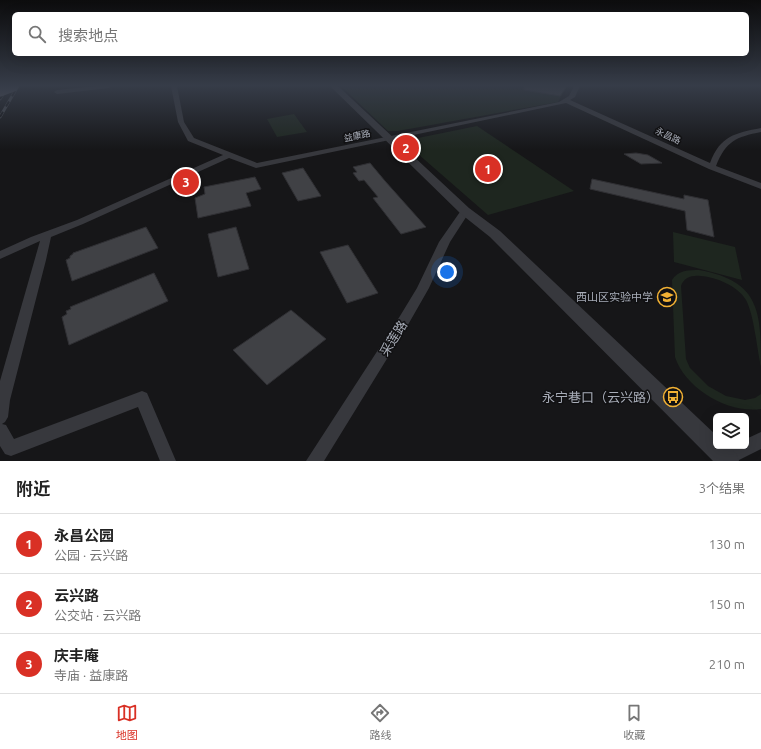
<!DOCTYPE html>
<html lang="zh">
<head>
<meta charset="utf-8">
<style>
	body { margin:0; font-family:Ubuntu,"Noto Sans SC",sans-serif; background:#f6f6f6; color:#222 }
	.controls { position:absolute; right:12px; bottom:12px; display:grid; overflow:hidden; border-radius:6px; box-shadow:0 4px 16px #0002 }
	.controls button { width:36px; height:36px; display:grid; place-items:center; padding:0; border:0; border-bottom:1px solid #e0e0e0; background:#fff; color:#222; font:20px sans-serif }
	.you { position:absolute; left:447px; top:272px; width:14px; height:14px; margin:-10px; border:3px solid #fff; border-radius:50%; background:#1a73e8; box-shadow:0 0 0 6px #1a73e833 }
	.badge { display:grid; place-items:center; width:26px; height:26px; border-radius:50%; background:#d93025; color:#fff; font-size:13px; font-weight:700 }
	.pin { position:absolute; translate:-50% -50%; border:2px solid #fff; box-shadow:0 1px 4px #0006 }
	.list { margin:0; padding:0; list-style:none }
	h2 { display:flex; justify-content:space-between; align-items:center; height:52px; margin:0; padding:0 16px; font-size:17px }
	h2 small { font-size:13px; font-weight:400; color:#767676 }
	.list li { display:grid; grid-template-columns:26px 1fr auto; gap:12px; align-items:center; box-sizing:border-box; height:60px; padding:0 16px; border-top:1px solid #e0e0e0 }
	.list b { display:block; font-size:15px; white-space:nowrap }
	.list p { margin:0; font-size:13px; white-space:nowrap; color:#767676 }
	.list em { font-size:13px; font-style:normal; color:#767676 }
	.icon { flex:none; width:22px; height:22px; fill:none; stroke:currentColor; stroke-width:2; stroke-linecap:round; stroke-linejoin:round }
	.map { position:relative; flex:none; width:761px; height:461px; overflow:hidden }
	.search { position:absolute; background:#fff; box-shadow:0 4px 16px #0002; left:12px; right:12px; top:12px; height:44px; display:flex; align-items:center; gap:10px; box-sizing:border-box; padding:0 14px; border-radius:6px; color:#767676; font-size:15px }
	.sheet { height:232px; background:#fff }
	nav { display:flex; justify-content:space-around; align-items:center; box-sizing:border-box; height:56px; border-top:1px solid #e0e0e0; background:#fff; font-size:11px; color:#767676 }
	nav a { display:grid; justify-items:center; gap:2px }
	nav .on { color:#d93025 }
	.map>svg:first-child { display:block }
</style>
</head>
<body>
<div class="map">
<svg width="761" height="461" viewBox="0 0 761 461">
	<rect width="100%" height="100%" fill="#161618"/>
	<!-- green -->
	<path fill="#1e261f" d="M 341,86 L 567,86 L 558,102 L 398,131 L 388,131 Z
		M 294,114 L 307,132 L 277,137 L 267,119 Z
		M 477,126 L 574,191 L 488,215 L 410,147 L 410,143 L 413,139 Z
		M 673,232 L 735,247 L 742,280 L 674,262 Z
		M 699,270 C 761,281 761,313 761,367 C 757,349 754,315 746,300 C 738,286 716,277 701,276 C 692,275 684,277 681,286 L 686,359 L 690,368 L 708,386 L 726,396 L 745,400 L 755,398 L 761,394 L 761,409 C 728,414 685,388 675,357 L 672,280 C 678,270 689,270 699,270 Z"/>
	<!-- building -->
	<path fill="#404145" stroke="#303034" d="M 524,86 L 567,86 L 560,96 L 524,90 Z
		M 636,153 L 648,155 L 662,163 L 641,164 L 624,154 Z
		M 370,163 L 385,181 L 426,227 L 401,234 L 373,198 L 378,197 L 364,180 L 359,181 L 353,173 L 357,172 L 353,167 Z
		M 303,168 L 321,196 L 298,201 L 282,173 Z
		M 255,177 L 261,189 L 246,193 L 251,206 L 198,218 L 195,198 L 205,194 L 204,187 Z
		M 592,179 L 684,199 L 684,195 L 708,200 L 714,237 L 687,230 L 685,211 L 590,189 Z
		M 146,227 L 158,248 L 72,281 L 66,260 L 70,258 L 70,256 L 73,254 L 73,253 Z
		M 236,227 L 249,269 L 218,277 L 208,234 Z
		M 348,245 L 378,293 L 347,303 L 320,252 Z
		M 154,273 L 168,301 L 69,345 L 62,317 L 67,314 L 66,311 L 71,309 L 70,307 Z
		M 291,310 L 326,339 L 267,385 L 233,350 Z"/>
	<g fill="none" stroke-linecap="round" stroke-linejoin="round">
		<!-- minor -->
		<path fill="#37383d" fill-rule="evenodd" d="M 96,86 L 112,86 L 109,88 L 57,94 L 54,92 L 57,90 Z
			M 171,86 L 177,86 L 184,122 L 194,138 L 257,163 L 559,102 L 569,96 L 574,86 L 580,86 L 575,97 L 570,100 L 710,163 C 720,136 735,133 761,128 L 761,132 C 736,137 726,141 716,166 L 761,183 L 761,189 L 709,169 L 566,103 L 256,168 L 229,158 L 83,224 L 51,237 L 46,260 L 10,400 L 8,417 L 5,422 L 2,424 L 6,425 L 14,439 L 142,391 L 147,393 L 176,461 L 160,461 L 138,407 L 11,456 L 5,454 L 0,446 L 0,381 L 40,241 L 0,259 L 0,251 L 31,237 L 77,220 L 223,155 L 188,141 L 178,122 Z
			M 465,208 L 470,211 L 450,242 L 429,288 L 409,323 L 324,461 L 306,461 L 400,316 L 417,288 L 439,242 L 462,209 Z
			M 761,432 L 761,449 L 737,461 L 718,461 L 717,458 L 719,452 L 731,446 L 746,446 L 746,439 Z"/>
		<!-- tertiary -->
		<path fill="#37383d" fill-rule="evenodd" d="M 330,86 L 338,86 L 469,208 L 500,231 L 716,435 L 716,446 L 728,446 L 736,453 L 739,461 L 713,461 L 490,237 L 461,214 Z"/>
		<!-- rail casing -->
		<g stroke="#4a4c52" stroke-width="3">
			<path id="rail" d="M 0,99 L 8,86
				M 0,117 L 18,86"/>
		</g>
		<!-- rail -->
		<use href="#rail" stroke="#111113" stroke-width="2" stroke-dasharray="6" stroke-linecap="butt"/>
		<!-- trunk-bridge -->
		<path stroke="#5b5e65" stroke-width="11" d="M 0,91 L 13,86"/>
	</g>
	<!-- sky -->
	<linearGradient id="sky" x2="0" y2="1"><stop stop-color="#0c0c0d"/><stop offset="0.57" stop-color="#363c48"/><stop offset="1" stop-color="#363c48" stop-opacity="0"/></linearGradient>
	<rect width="761" height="150" fill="url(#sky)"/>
	<!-- icons -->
	<defs>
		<g id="school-ring" transform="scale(1)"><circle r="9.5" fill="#111113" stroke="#f2b134" stroke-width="1.5"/><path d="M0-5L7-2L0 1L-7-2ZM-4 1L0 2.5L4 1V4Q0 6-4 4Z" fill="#f2b134"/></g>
		<g id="bus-ring" transform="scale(1)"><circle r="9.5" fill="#111113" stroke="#f2b134" stroke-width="1.5"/><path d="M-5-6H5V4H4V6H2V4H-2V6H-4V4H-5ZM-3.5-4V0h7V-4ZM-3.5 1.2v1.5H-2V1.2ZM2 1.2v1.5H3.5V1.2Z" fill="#f2b134"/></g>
	</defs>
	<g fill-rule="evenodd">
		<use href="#school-ring" x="667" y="297"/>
		<use href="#bus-ring" x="673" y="397"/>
	</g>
	<g text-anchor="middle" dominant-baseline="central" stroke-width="3" stroke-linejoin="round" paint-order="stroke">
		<!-- far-street labels -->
		<g font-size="9" fill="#a8adb8" stroke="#111113">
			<text transform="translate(357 136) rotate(-12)">益康路</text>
			<text transform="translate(668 136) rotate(25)">永昌路</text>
		</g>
		<!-- poi labels -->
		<g font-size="11" fill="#a8adb8" stroke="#111113" text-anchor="end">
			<text x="653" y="297">西山区实验中学</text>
		</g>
		<!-- near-street labels -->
		<g font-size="13" fill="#a8adb8" stroke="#111113">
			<text transform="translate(393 338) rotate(-58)">采莲路</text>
		</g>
		<!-- near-poi labels -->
		<g font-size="13" fill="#a8adb8" stroke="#111113" text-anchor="end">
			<text x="659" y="397">永宁巷口（云兴路）</text>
		</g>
	</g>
</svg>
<div class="controls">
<button><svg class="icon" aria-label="layers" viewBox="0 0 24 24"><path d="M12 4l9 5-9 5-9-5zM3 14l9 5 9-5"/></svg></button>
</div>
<div class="you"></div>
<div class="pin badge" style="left:488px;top:169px">1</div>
<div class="pin badge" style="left:406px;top:148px">2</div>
<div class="pin badge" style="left:186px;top:182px">3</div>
<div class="search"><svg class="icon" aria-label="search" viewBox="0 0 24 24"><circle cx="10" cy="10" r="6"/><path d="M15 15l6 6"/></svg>搜索地点</div>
</div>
<section class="sheet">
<h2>附近<small>3个结果</small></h2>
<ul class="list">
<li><span class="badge">1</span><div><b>永昌公园</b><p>公园 · 云兴路</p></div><em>130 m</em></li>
<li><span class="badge">2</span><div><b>云兴路</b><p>公交站 · 云兴路</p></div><em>150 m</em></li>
<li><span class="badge">3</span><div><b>庆丰庵</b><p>寺庙 · 益康路</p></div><em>210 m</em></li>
</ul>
</section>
<nav>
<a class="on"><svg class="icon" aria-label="map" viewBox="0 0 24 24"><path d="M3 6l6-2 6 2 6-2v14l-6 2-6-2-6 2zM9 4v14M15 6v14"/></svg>地图</a>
<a><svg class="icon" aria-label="directions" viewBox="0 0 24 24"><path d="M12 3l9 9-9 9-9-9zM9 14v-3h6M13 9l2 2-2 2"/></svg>路线</a>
<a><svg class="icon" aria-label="saved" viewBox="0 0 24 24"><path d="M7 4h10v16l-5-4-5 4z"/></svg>收藏</a>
</nav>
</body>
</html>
